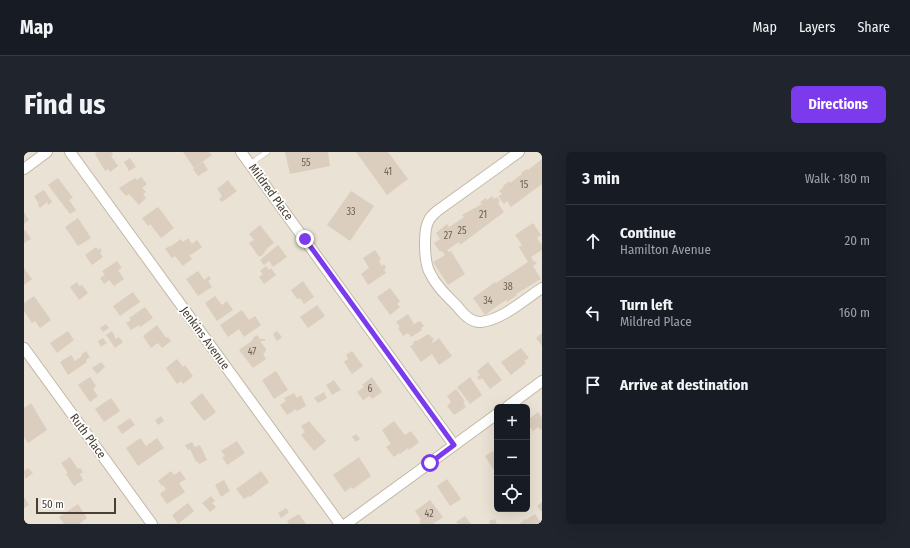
<!DOCTYPE html>
<html lang="en">
<head>
<meta charset="utf-8">
<style>
	body { margin:0; font-family:"Fira Sans Condensed",sans-serif; background:#20242c; color:#f1f3f6 }
	.controls { position:absolute; right:12px; bottom:12px; display:grid; overflow:hidden; border-radius:6px; box-shadow:0 4px 16px #0002 }
	.controls button { width:36px; height:36px; display:grid; place-items:center; padding:0; border:0; border-bottom:1px solid #363941; background:#171b24; color:#f1f3f6; font:20px sans-serif }
	.scale { position:absolute; left:12px; bottom:10px; width:80px; box-sizing:border-box; padding-left:4px; border:2px solid #494035; border-top:0; font-size:11px; line-height:14px; white-space:nowrap; color:#494035; -webkit-text-stroke:3px #fff; paint-order:stroke }
	.stop { position:absolute; width:12px; height:12px; margin:-9px; border:3px solid #7c3aed; border-radius:50%; background:#fff }
	.stop.end { background:#7c3aed; border-color:#fff; box-shadow:0 1px 4px #0008 }
	.list { margin:0; padding:0; list-style:none }
	h2 { display:flex; justify-content:space-between; align-items:center; height:52px; margin:0; padding:0 16px; font-size:17px }
	h2 small { font-size:13px; font-weight:400; color:#9ea1a6 }
	.list li { display:grid; grid-template-columns:26px 1fr auto; gap:12px; align-items:center; box-sizing:border-box; height:72px; padding:0 16px; border-top:1px solid #363941 }
	.list b { display:block; font-size:15px; white-space:nowrap }
	.list p { margin:0; font-size:13px; white-space:nowrap; color:#9ea1a6 }
	.list em { font-size:13px; font-style:normal; color:#9ea1a6 }
	.icon { flex:none; width:22px; height:22px; fill:none; stroke:currentColor; stroke-width:2; stroke-linecap:round; stroke-linejoin:round }
	.map { position:relative; flex:none; width:518px; height:372px; overflow:hidden; border-radius:6px }
	header { display:flex; align-items:center; gap:24px; box-sizing:border-box; height:56px; padding:0 20px; background:#171b24; border-bottom:1px solid #363941 }
	header strong { font-size:19px }
	nav { display:flex; gap:22px; margin-inline-start:auto; font-size:14px }
	.intro { display:flex; align-items:center; justify-content:space-between; box-sizing:border-box; height:96px; padding:0 24px }
	h1 { margin:0; font-size:28px }
	.button { padding:10px 18px; border-radius:6px; background:#7c3aed; color:#fff; font-size:14px; font-weight:700 }
	main { display:flex; gap:24px; padding:0 24px }
	aside { flex:1; background:#171b24; border-radius:6px; box-shadow:0 4px 16px #0002 }
	.map>svg:first-child { display:block }
</style>
</head>
<body>
<header>
<strong>Map</strong>
<nav><a>Map</a><a>Layers</a><a>Share</a></nav>
</header>
<div class="intro"><h1>Find us</h1><a class="button">Directions</a></div>
<main>
<div class="map">
<svg width="518" height="372" viewBox="0 0 518 372">
	<rect width="100%" height="100%" fill="#f5f0e7"/>
	<!-- residential -->
	<path fill="#eae2d4" fill-rule="evenodd" d="M 0,0 L 518,0 L 518,372 L 0,372 ZM 473,255 L 503,255 L 503,357 L 473,357 Z"/>
	<!-- building -->
	<path fill="#dbcebe" d="M 73,0 L 88,0 L 89,3 L 87,4 L 94,14 L 86,20 L 84,17 L 81,19 L 71,2 Z
		M 159,0 L 185,0 L 188,3 L 170,16 Z
		M 261,0 L 304,0 L 306,14 L 266,22 Z
		M 332,0 L 364,0 L 384,27 L 363,43 Z
		M 106,6 L 112,15 L 105,19 L 100,10 Z
		M 518,7 L 518,32 L 487,55 L 483,49 L 480,52 L 474,44 L 478,42 L 475,39 L 480,35 L 479,34 L 485,29 L 486,31 L 498,22 L 497,21 L 503,17 L 504,18 Z
		M 179,10 L 184,18 L 174,24 L 169,17 Z
		M 117,25 L 123,32 L 118,36 L 122,40 L 119,42 L 122,46 L 115,53 L 105,42 L 102,44 L 95,36 L 111,26 L 113,28 Z
		M 34,26 L 49,46 L 45,48 L 52,58 L 46,62 L 24,33 Z
		M 204,28 L 208,34 L 211,34 L 209,35 L 213,39 L 198,50 L 195,47 L 198,44 L 193,37 Z
		M 20,38 L 28,50 L 24,53 L 23,50 L 16,56 L 14,53 L 15,52 L 10,44 Z
		M 327,39 L 350,54 L 326,89 L 303,73 Z
		M 468,44 L 470,47 L 473,45 L 476,49 L 474,51 L 480,60 L 436,93 L 435,90 L 423,98 L 425,100 L 427,99 L 441,122 L 424,133 L 409,110 L 421,103 L 418,99 L 416,100 L 410,91 L 416,87 L 412,81 L 423,72 L 425,75 L 440,65 L 438,63 L 458,52 L 456,50 L 462,46 L 463,48 Z
		M 134,55 L 150,76 L 137,86 L 126,72 L 124,74 L 118,66 Z
		M 0,60 L 5,68 L 0,72 Z
		M 54,66 L 67,86 L 54,94 L 41,75 Z
		M 509,71 L 517,83 L 513,86 L 518,93 L 518,98 L 507,105 L 510,110 L 511,109 L 513,111 L 509,114 L 517,127 L 492,142 L 493,143 L 483,150 L 482,148 L 472,155 L 461,163 L 449,146 L 471,130 L 472,131 L 504,110 L 495,95 L 498,93 L 491,83 Z
		M 236,73 L 250,91 L 242,97 L 243,98 L 240,100 L 241,101 L 235,105 L 225,91 L 230,88 L 225,82 Z
		M 1,78 L 7,87 L 0,91 L 0,79 Z
		M 164,86 L 168,92 L 173,88 L 178,95 L 167,103 L 166,102 L 165,103 L 168,107 L 159,114 L 151,104 L 148,106 L 141,97 L 145,94 L 146,95 L 157,87 L 159,90 Z
		M 254,93 L 263,105 L 249,115 L 245,109 L 240,113 L 236,108 Z
		M 72,95 L 74,98 L 76,96 L 78,99 L 76,101 L 79,105 L 68,113 L 61,103 Z
		M 351,98 L 357,107 L 355,109 L 358,114 L 360,112 L 362,116 L 360,118 L 362,121 L 344,133 L 337,122 L 345,116 L 339,106 Z
		M 93,109 L 98,116 L 94,118 L 100,127 L 90,134 L 85,128 L 80,132 L 76,126 L 81,123 L 78,119 Z
		M 242,114 L 245,118 L 247,116 L 252,123 L 240,132 L 235,125 L 239,122 L 236,119 Z
		M 0,116 L 8,127 L 0,133 Z
		M 174,119 L 180,128 L 185,124 L 187,127 L 184,129 L 188,135 L 174,144 L 162,127 Z
		M 279,129 L 290,145 L 280,152 L 276,146 L 273,147 L 267,138 Z
		M 53,130 L 55,134 L 58,133 L 64,141 L 55,148 L 46,135 Z
		M 366,136 L 376,149 L 373,152 L 376,155 L 366,163 L 353,145 Z
		M 109,140 L 116,150 L 96,164 L 89,154 Z
		M 10,144 L 27,168 L 16,176 L 11,169 L 8,171 L 0,159 L 0,151 Z
		M 191,144 L 198,153 L 203,149 L 209,158 L 193,169 L 181,151 Z
		M 293,153 L 301,164 L 284,176 L 276,165 Z
		M 121,155 L 129,166 L 116,175 L 115,173 L 107,178 L 102,171 L 107,168 L 105,166 Z
		M 218,158 L 225,168 L 231,164 L 237,173 L 220,185 L 215,177 L 204,185 L 196,173 Z
		M 384,162 L 390,172 L 396,169 L 400,174 L 397,176 L 398,178 L 387,185 L 384,181 L 379,184 L 374,176 L 376,175 L 372,170 Z
		M 82,172 L 85,176 L 79,180 L 76,176 Z
		M 133,173 L 142,186 L 144,185 L 147,189 L 138,196 L 134,191 L 127,196 L 119,184 Z
		M 44,179 L 50,188 L 33,201 L 26,191 Z
		M 88,179 L 92,187 L 95,185 L 99,190 L 91,196 L 82,183 Z
		M 253,179 L 258,185 L 253,189 L 249,182 Z
		M 518,181 L 518,194 L 512,186 Z
		M 404,182 L 410,187 L 408,189 L 409,191 L 415,186 L 428,204 L 415,213 L 408,202 L 397,210 L 386,194 L 390,192 L 389,190 L 393,188 L 393,189 Z
		M 233,183 L 236,187 L 241,187 L 241,189 L 236,189 L 242,197 L 242,199 L 239,202 L 242,207 L 229,216 L 215,198 L 229,188 L 229,186 Z
		M 79,186 L 83,191 L 77,195 L 74,189 Z
		M 497,196 L 505,206 L 500,209 L 502,211 L 487,223 L 477,210 Z
		M 62,199 L 66,205 L 62,208 L 63,210 L 44,223 L 36,210 L 47,203 L 51,209 L 58,204 L 57,203 Z
		M 328,199 L 339,214 L 328,222 L 320,210 L 324,207 L 322,203 Z
		M 153,207 L 159,215 L 161,213 L 169,224 L 159,232 L 157,229 L 153,232 L 142,216 Z
		M 77,210 L 81,215 L 73,222 L 68,216 Z
		M 464,210 L 478,228 L 466,237 L 458,226 L 455,228 L 453,225 L 456,223 L 453,219 Z
		M 252,219 L 264,238 L 250,247 L 238,228 Z
		M 66,225 L 72,234 L 69,237 L 74,244 L 66,250 L 54,233 Z
		M 348,225 L 358,240 L 348,247 L 346,244 L 339,248 L 333,240 L 340,235 L 338,233 Z
		M 446,225 L 458,243 L 446,252 L 433,235 Z
		M 310,228 L 317,238 L 308,243 L 302,233 Z
		M 432,237 L 441,249 L 439,250 L 442,255 L 430,263 L 423,254 L 427,250 L 423,244 Z
		M 300,240 L 303,246 L 294,251 L 290,246 Z
		M 178,241 L 192,260 L 180,269 L 166,251 Z
		M 270,241 L 273,246 L 277,243 L 282,254 L 273,259 L 272,257 L 263,263 L 256,253 L 262,249 L 260,246 Z
		M 87,246 L 96,259 L 80,270 L 71,257 Z
		M 7,251 L 23,278 L 4,291 L 0,285 L 0,256 Z
		M 514,260 L 518,266 L 518,277 L 516,278 L 514,275 L 509,279 L 504,272 L 507,270 L 505,267 Z
		M 137,264 L 140,269 L 134,273 L 131,268 Z
		M 106,266 L 111,273 L 98,282 L 93,275 Z
		M 285,269 L 302,289 L 290,299 L 277,283 L 281,280 L 277,274 Z
		M 370,269 L 381,283 L 387,279 L 395,290 L 385,298 L 384,296 L 376,302 L 375,301 L 370,305 L 362,295 L 367,292 L 358,278 Z
		M 332,282 L 336,287 L 332,290 L 328,285 Z
		M 116,286 L 122,294 L 133,286 L 140,296 L 114,314 L 102,296 Z
		M 213,289 L 221,301 L 203,313 L 198,305 L 201,304 L 197,299 Z
		M 168,290 L 171,295 L 176,293 L 183,308 L 175,312 L 173,309 L 172,310 L 166,297 L 164,298 L 161,293 Z
		M 473,298 L 473,315 L 469,317 L 461,304 L 469,299 L 470,300 Z
		M 46,305 L 54,317 L 56,316 L 59,320 L 56,322 L 59,328 L 50,334 L 42,322 L 44,321 L 37,311 Z
		M 335,305 L 347,324 L 329,337 L 327,335 L 321,340 L 309,323 Z
		M 4,316 L 9,321 L 1,327 L 0,319 Z
		M 147,319 L 150,323 L 156,319 L 162,327 L 155,331 L 161,340 L 143,352 L 136,342 L 142,337 L 139,333 L 138,334 L 134,329 Z
		M 237,319 L 245,330 L 226,345 L 225,344 L 220,347 L 212,337 Z
		M 423,327 L 437,347 L 426,354 L 413,334 Z
		M 200,328 L 206,339 L 197,345 L 191,333 Z
		M 187,344 L 191,349 L 188,351 L 192,355 L 186,360 L 178,351 Z
		M 0,345 L 5,353 L 0,356 Z
		M 406,348 L 419,365 L 409,372 L 397,372 L 395,369 L 397,368 L 391,359 Z
		M 518,350 L 518,360 L 513,354 Z
		M 164,351 L 170,359 L 154,372 L 148,363 Z
		M 54,352 L 63,366 L 55,372 L 40,372 L 35,365 Z
		M 262,356 L 265,360 L 257,366 L 254,361 Z
		M 275,362 L 282,372 L 265,372 L 263,369 Z
		M 511,362 L 518,372 L 497,372 L 496,371 L 501,367 L 502,368 Z
		M 441,364 L 447,372 L 434,372 L 432,370 Z
		M 471,367 L 473,372 L 466,372 L 465,369 Z"/>
	<g fill="none" stroke-linecap="round" stroke-linejoin="round">
		<!-- lane casing -->
		<g stroke="#c2b8a8" stroke-width="6">
			<path id="lane" d="M 226,12 L 243,0"/>
		</g>
		<!-- street casing -->
		<g stroke="#c2b8a8" stroke-width="12">
			<path id="street" d="M 46,0 L 316,372
				M 217,0 L 430,293
				M 495,0 L 413,59 C 411,61 407,64 405,68 C 399,78 400,111 406,121 C 412,134 423,144 433,154 C 439,162 447,171 457,170 C 478,168 501,147 518,136
				M 0,17 L 23,0
				M 0,196 L 128,372
				M 483,255 L 518,229
				M 322,372 L 473,262"/>
		</g>
		<!-- lane -->
		<use href="#lane" stroke="#fff" stroke-width="5"/>
		<!-- street -->
		<use href="#street" stroke="#fff" stroke-width="10"/>
	</g>
	<g fill="none" stroke-linecap="round" stroke-linejoin="round">
		<!-- route -->
		<path stroke="#7c3aed" stroke-width="5" d="M 281,87 L 430,293 L 406,311"/>
	</g>
	<g text-anchor="middle" dominant-baseline="central" stroke-width="3.5" stroke-linejoin="round" paint-order="stroke">
		<!-- number labels -->
		<g font-size="10" fill="#6e6457">
			<text x="282" y="11">55</text>
			<text x="364" y="20">41</text>
			<text x="500" y="33">15</text>
			<text x="327" y="60">33</text>
			<text x="459" y="63">21</text>
			<text x="438" y="79">25</text>
			<text x="424" y="84">27</text>
			<text x="484" y="135">38</text>
			<text x="464" y="149">34</text>
			<text x="228" y="200">47</text>
			<text x="346" y="237">6</text>
			<text x="405" y="362">42</text>
		</g>
		<!-- street labels -->
		<g font-size="12" fill="#494035" stroke="#fff">
			<text transform="translate(247 40) rotate(54)">Mildred Place</text>
			<text transform="translate(181 186) rotate(54)">Jenkins Avenue</text>
			<text transform="translate(64 284) rotate(54)">Ruth Place</text>
		</g>
	</g>
</svg>
<div class="controls">
<button>+</button>
<button>−</button>
<button><svg class="icon" aria-label="locate" viewBox="0 0 24 24"><circle cx="12" cy="12" r="6"/><path d="M12 2v4M12 18v4M2 12h4M18 12h4"/></svg></button>
</div>
<div class="scale">50 m</div>
<div class="stop" style="left:406px;top:311px"></div>
<div class="stop end" style="left:281px;top:87px"></div>
</div>
<aside>
<h2>3 min<small>Walk · 180 m</small></h2>
<ul class="list">
<li><svg class="icon" aria-label="ahead" viewBox="0 0 24 24"><path d="M12 20V5M6 11l6-6 6 6"/></svg><div><b>Continue</b><p>Hamilton Avenue</p></div><em>20 m</em></li>
<li><svg class="icon" aria-label="left" viewBox="0 0 24 24"><path d="M17 20v-9H6M10 6l-5 5 5 5"/></svg><div><b>Turn left</b><p>Mildred Place</p></div><em>160 m</em></li>
<li><svg class="icon" aria-label="arrive" viewBox="0 0 24 24"><path d="M6 21V4h12l-3 4 3 4H6"/></svg><div><b>Arrive at destination</b></div></li>
</ul>
</aside>
</main>
</body>
</html>
